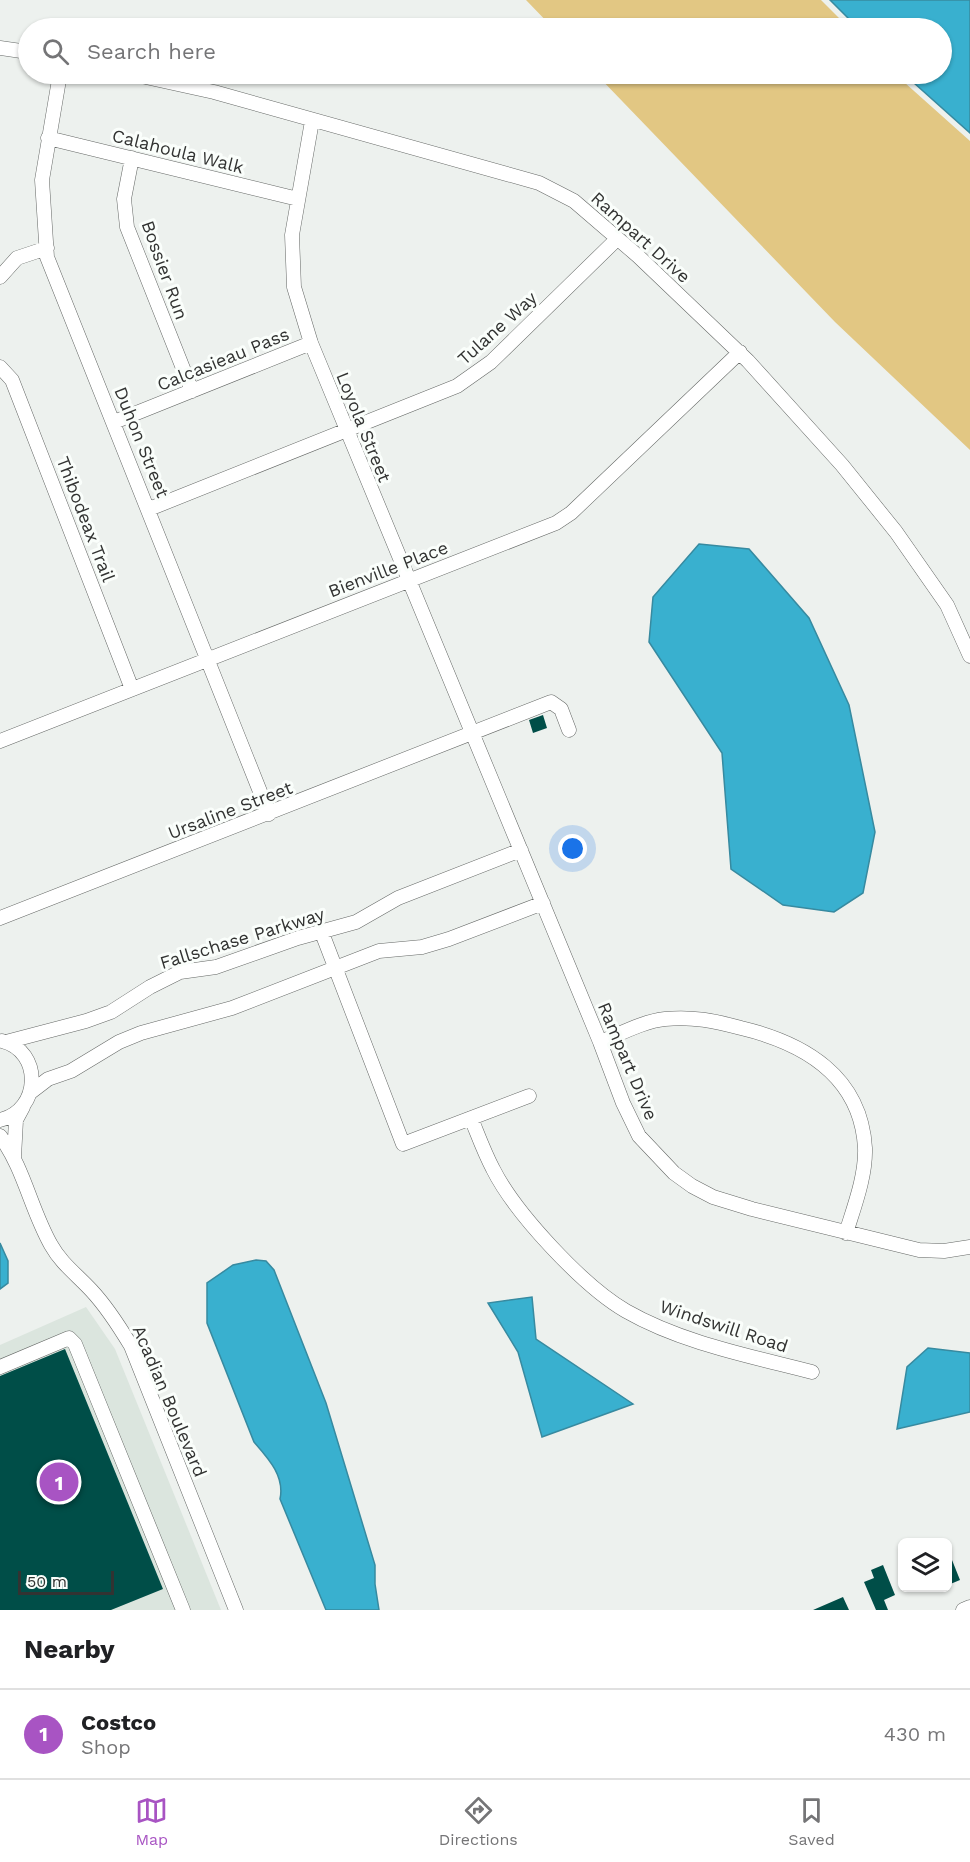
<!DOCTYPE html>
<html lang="en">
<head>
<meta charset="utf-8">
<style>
	body { margin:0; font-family:"Work Sans",sans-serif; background:#f2f2f2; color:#202124 }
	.controls { position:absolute; right:18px; bottom:18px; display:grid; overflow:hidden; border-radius:9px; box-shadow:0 2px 4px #0004 }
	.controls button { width:54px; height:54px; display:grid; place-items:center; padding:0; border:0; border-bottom:2px solid #e0e0e0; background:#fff; color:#202124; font:30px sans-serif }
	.scale { position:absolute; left:18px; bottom:15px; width:96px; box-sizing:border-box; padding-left:6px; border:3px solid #323332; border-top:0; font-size:16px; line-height:21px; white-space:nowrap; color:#323332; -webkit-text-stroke:4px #fafefb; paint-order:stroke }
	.you { position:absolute; left:573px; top:849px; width:21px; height:21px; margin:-15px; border:4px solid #fff; border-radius:50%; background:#1a73e8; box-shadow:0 0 0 9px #1a73e833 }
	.badge { display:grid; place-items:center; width:39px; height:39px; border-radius:50%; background:#a854c3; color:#fff; font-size:20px; font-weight:700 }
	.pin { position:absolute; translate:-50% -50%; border:3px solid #fff; box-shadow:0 2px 6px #0006 }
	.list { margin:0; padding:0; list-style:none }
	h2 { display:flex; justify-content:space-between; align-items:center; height:78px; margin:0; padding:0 24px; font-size:26px }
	h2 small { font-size:20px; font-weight:400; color:#757577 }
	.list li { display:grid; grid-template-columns:39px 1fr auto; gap:18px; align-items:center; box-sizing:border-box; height:90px; padding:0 24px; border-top:2px solid #e0e0e0 }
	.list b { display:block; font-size:22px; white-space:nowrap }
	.list p { margin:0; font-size:20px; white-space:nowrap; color:#757577 }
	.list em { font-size:20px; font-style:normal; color:#757577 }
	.icon { flex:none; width:33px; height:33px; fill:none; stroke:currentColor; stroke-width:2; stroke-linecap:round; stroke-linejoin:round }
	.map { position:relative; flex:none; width:970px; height:1610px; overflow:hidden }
	.search { position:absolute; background:#fff; box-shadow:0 2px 4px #0004; left:18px; right:18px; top:18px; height:66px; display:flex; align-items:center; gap:15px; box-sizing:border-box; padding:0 21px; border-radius:33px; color:#757577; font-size:22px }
	.sheet { height:168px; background:#fff }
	nav { display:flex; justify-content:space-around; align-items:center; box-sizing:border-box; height:84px; border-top:2px solid #e0e0e0; background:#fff; font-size:16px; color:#757577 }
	nav a { display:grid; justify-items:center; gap:3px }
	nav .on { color:#a854c3 }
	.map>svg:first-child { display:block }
</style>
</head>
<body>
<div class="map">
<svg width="970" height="1610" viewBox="0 0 970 1610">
	<rect width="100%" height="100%" fill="#edf1ee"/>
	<!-- built -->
	<path fill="#dbe5de" d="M 86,1307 L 115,1349 L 221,1610 L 0,1610 L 0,1345 Z"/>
	<!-- green -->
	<path fill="#e2c783" d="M 526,0 L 821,0 L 849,28 L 553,28 Z
		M 596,74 L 895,74 L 970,141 L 970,450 L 835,322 Z"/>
	<!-- water -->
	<path fill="#39b0cf" stroke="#378aa0" stroke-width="1.5" d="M 830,0 L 970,0 L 970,133 L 904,74 L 942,74 L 942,28 L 858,28 Z
		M 699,544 L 749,549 L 809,618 L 849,705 L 875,832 L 863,893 L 834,912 L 783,905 L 731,869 L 722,753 L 649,642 L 653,597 Z
		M 0,1243 L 8,1261 L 8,1283 L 0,1289 Z
		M 256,1260 L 266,1261 L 274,1270 L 326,1403 L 375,1565 L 375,1584 L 379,1610 L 326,1610 L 280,1499 C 285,1476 268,1458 254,1442 L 207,1323 L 207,1283 L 233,1265 Z
		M 532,1297 L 536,1339 L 633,1404 L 542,1437 L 518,1352 L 488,1303 Z
		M 928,1348 L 970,1353 L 970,1412 L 897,1429 L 907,1367 Z"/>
	<!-- building -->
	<path fill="#004e48" d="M 543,715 L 547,728 L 533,733 L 529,720 Z
		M 65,1349 L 163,1589 L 111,1610 L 0,1610 L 0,1376 Z
		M 948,1550 L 960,1580 L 948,1585 Z
		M 883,1565 L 895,1595 L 884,1600 L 888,1610 L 876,1610 L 864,1582 L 874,1578 L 871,1570 Z
		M 843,1597 L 849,1610 L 813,1610 Z"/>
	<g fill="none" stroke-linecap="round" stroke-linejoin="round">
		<!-- minor casing -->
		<g stroke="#656866" stroke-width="15">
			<path id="minor" d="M 0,48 L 28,52
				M 60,74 L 42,180 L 47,257 L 269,814
				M 132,74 L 214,92 L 539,183 L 574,201 L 638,256 L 748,361 L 842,465 L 896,532 L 947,605 L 970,656
				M 312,121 L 292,235 L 294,287 L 311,343 L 600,1042 L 623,1103 L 639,1136 L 674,1173 L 692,1186 L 713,1197 L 752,1209 L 919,1250 L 944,1251 L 970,1247
				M 48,138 L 298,199
				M 132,158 L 124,199 L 127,227 L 192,391
				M 0,277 L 17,258 L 47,248
				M 0,367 L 12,380 L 132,689
				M 114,422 L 311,343
				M 149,509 L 457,386 L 491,362 L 617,239
				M 0,741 L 556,523 L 571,513 L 740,352
				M 0,918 L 551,702 L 561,709 L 569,730
				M 322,933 L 403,1144 L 529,1096
				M 6,1042 L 86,1021 L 111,1012 L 150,987 L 180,972 L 216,967 L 298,938 L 356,922 L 398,898 L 521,850
				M 600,1042 C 620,1034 644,1021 665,1019 C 692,1016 715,1021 741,1028 C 804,1043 861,1076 865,1148 C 866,1176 854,1207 846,1233
				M 31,1092 L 48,1079 L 71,1071 L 119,1042 L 141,1033 L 232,1008 L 379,951 L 422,947 L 449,939 L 543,903
				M 471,1118 C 478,1135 484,1152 493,1169 C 515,1213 583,1286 626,1311 C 682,1343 750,1356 812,1372
				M 0,1120 C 41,1111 43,1051 2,1041
				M 0,1136 C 24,1168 31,1210 51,1245 C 61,1263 76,1274 91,1290 C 107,1307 119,1326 131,1346 L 236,1610
				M 14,1157 L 16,1120 L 23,1107
				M 0,1367 L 69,1338 L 75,1344 L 183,1610
				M 963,1610 L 970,1607"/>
		</g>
		<!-- minor -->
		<use href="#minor" stroke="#fff" stroke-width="14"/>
	</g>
	<g text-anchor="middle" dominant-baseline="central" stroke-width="6" stroke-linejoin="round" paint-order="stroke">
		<!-- street labels -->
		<g font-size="18" fill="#323332" stroke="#fafefb">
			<text transform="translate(178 151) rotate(14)">Calahoula Walk</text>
			<text transform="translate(641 237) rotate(42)">Rampart Drive</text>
			<text transform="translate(165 270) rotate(70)">Bossier Run</text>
			<text transform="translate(497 328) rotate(-42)">Tulane Way</text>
			<text transform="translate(223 359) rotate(-22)">Calcasieau Pass</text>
			<text transform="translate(364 427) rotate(68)">Loyola Street</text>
			<text transform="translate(142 442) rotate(68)">Duhon Street</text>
			<text transform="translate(86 519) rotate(69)">Thibodeax Trail</text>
			<text transform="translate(388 569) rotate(-21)">Bienville Place</text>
			<text transform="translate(230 810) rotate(-21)">Ursaline Street</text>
			<text transform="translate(242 938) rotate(-17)">Fallschase Parkway</text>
			<text transform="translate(628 1061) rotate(67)">Rampart Drive</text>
			<text transform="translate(724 1326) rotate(18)">Windswill Road</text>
			<text transform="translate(170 1401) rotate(67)">Acadian Boulevard</text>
		</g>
	</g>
</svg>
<div class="controls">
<button><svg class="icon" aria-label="layers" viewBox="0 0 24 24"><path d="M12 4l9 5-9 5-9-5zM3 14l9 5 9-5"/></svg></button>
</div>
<div class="scale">50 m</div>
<div class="you"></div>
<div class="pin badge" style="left:59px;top:1482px">1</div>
<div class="search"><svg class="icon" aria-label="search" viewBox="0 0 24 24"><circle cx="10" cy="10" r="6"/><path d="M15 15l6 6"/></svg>Search here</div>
</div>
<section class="sheet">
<h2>Nearby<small></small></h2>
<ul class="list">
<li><span class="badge">1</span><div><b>Costco</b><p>Shop</p></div><em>430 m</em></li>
</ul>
</section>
<nav>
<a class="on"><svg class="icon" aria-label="map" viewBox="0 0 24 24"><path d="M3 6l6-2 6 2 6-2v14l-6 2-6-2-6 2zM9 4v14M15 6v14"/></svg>Map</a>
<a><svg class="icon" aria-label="directions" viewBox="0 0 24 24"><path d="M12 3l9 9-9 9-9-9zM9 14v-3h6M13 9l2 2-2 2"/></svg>Directions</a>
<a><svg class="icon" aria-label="saved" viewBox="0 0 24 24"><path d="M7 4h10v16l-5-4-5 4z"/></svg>Saved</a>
</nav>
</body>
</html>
